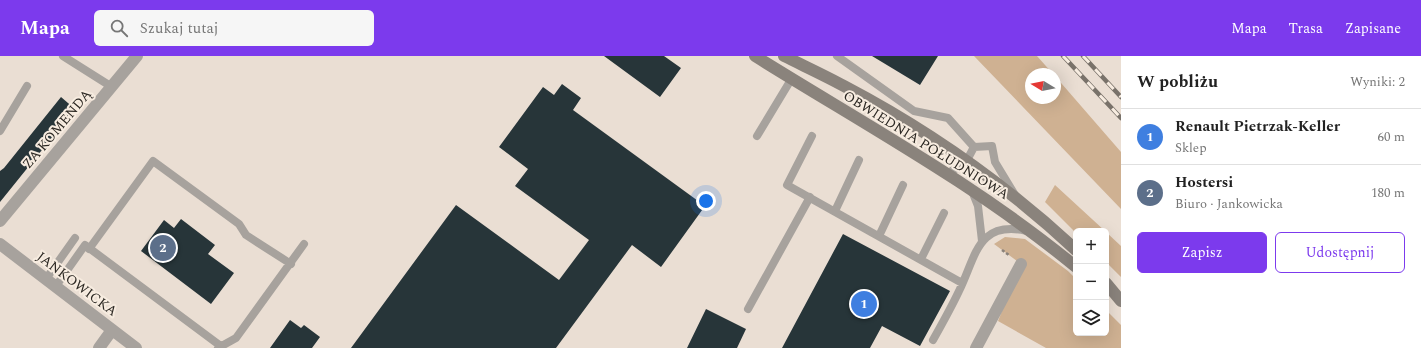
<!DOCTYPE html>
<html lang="pl">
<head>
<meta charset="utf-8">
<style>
	body { margin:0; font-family:Spectral,serif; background:#f6f6f6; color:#222 }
	.controls { position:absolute; right:12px; bottom:12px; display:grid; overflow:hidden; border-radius:6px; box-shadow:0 4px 16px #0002 }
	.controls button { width:36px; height:36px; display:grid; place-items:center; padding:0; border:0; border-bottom:1px solid #e0e0e0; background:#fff; color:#222; font:20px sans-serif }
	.compass { position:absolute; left:1025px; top:12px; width:36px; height:36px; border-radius:50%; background:#fff; box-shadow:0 4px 16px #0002; rotate:280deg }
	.you { position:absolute; left:706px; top:145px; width:14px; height:14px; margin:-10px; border:3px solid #fff; border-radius:50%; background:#1a73e8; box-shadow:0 0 0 6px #1a73e833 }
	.badge { display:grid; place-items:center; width:26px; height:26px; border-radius:50%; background:#7c3aed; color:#fff; font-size:13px; font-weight:700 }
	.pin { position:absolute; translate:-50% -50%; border:2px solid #fff; box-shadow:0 1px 4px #0006 }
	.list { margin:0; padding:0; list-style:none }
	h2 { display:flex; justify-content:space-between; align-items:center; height:52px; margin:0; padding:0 16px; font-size:17px }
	h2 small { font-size:13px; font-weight:400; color:#767676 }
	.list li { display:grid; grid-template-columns:26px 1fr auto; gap:12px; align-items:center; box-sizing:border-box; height:56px; padding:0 16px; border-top:1px solid #e0e0e0 }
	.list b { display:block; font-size:15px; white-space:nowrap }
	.list p { margin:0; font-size:13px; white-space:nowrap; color:#767676 }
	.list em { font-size:13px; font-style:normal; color:#767676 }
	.actions { display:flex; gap:8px; padding:12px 16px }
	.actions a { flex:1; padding:9px 0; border:1px solid #7c3aed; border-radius:6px; text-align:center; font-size:14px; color:#7c3aed }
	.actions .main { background:#7c3aed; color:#fff }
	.icon { flex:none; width:22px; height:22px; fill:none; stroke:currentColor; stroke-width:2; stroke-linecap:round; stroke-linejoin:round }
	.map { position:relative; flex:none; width:1121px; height:292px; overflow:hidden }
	header { display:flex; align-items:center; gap:24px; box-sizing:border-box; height:56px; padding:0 20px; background:#7c3aed; color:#fff }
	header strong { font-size:19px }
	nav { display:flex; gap:22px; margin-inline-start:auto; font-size:14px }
	.search { width:280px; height:36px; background:#f6f6f6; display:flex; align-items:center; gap:10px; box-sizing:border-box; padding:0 14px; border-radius:6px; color:#767676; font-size:15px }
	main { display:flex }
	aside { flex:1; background:#fff }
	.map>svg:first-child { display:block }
</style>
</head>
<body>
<header>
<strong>Mapa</strong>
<div class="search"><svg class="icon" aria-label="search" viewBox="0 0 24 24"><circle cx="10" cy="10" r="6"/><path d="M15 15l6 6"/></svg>Szukaj tutaj</div>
<nav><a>Mapa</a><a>Trasa</a><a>Zapisane</a></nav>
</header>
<main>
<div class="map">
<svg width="1121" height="292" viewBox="0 0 1121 292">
	<rect width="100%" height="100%" fill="#eaded3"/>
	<!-- green -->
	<path fill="#cfb192" d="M 974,0 L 1037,0 L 1053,18 L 1031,18 L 1031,42 L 1055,42 L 1055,20 L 1121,96 L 1121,153 Z
		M 1055,129 L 1105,175 L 1076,175 L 1076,177 L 1045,146 Z
		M 1106,176 L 1121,190 L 1121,221 L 1106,206 Z
		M 1005,181 L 1025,183 L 1068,215 L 1076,223 L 1076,277 L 1106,277 L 1106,254 L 1121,269 L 1121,292 L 1046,292 L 998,265 L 1021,208 L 994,188 Z"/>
	<!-- building -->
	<path fill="#273539" d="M 604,0 L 664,0 L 681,12 L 660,41 Z
		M 872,0 L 938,0 L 920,29 Z
		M 562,28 L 581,42 L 573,54 L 705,150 L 661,211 L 632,189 L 556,292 L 351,292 L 456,149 L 559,224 L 589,184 L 515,130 L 528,113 L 499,91 L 543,31 L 554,39 Z
		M 61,41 L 75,53 L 0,146 L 0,115 L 4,112 Z
		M 181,163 L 215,189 L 208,198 L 234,217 L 211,248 L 141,195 L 164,164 L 174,172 Z
		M 843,178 L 950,235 L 920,290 L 882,270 L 870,292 L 782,292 Z
		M 706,253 L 746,273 L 737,292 L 687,292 Z
		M 290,264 L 301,272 L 304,269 L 320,281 L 312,292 L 270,292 Z"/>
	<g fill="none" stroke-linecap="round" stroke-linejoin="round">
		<!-- path -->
		<path stroke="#8a827a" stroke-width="2.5" stroke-dasharray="3 2" stroke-linecap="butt" d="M 1002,194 L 1009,199"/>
		<!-- service -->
		<path stroke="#a7a29d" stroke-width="8" d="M 63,0 L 112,31
			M 837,0 L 914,55 L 948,62 L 974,91 L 992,90 L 995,106 L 1015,139
			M 0,75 L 27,30
			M 757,80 L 792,22
			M 812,80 L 787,129 L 962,227
			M 947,118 L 966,106 L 974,91
			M 972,135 L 978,150 L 982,185
			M 835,155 L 859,104
			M 879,180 L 903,129
			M 89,193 L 153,105 L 239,168 L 246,179 L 291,208
			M 921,203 L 944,157
			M 46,223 L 75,182
			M 56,230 L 85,189 L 222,291
			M 748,253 L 810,141
			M 933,284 C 942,268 951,252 959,235 C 976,201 977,164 1027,175
			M 218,292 L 236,282 L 304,188"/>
		<!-- minor -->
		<path stroke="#a7a29d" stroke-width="12" d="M 0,165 L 137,0
			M 0,188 L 136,292
			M 99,292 L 112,274
			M 976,292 L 1021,208"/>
		<!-- secondary -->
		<path stroke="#8a837c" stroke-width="12" d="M 755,0 C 864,68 977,129 1076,211
			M 784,0 C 804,10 824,19 844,30 C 928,74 1007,130 1076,194
			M 1106,227 L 1121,245"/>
		<!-- rail casing -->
		<g stroke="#79726a" stroke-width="4.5">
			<path id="rail" d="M 1063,0 L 1121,62
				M 1083,0 L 1121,41"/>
		</g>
		<!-- rail -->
		<use href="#rail" stroke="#f7ece0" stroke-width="3" stroke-dasharray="9" stroke-linecap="butt"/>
	</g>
	<g text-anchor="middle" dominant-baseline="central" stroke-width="4" stroke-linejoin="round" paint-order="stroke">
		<!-- street labels -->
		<g font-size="14" fill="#2b2722" stroke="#f7ece0">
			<text transform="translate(57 73) rotate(-50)">ZA KOMENDĄ</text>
			<text transform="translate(926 89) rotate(32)">OBWIEDNIA POŁUDNIOWA</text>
			<text transform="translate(77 228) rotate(37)">JANKOWICKA</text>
		</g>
	</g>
</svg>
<div class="controls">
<button>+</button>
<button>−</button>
<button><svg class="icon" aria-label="layers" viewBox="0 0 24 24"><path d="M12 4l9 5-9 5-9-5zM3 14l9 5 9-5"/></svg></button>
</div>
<svg class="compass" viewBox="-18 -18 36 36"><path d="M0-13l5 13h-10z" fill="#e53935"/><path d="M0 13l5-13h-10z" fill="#767676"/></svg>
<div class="you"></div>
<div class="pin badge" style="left:864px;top:248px;background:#3f7fe0">1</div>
<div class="pin badge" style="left:163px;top:192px;background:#5c6f8a">2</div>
</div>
<aside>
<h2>W pobliżu<small>Wyniki: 2</small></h2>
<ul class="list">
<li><span class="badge" style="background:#3f7fe0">1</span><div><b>Renault Pietrzak-Keller</b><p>Sklep</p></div><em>60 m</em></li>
<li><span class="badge" style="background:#5c6f8a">2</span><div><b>Hostersi</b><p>Biuro · Jankowicka</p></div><em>180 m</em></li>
</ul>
<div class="actions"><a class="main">Zapisz</a><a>Udostępnij</a></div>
</aside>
</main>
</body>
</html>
